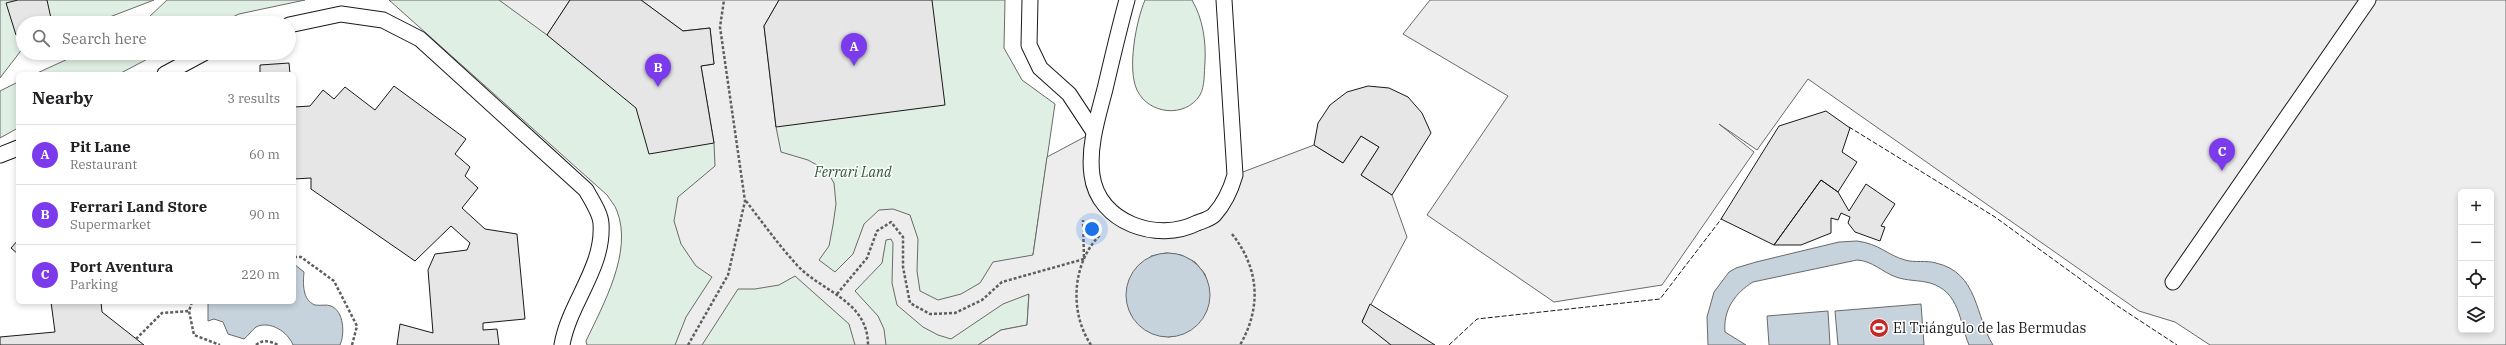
<!DOCTYPE html>
<html lang="en">
<head>
<meta charset="utf-8">
<style>
	body { margin:0; font-family:"IBM Plex Serif",serif; background:#f2f2f2; color:#202124 }
	.controls { position:absolute; right:12px; bottom:12px; display:grid; overflow:hidden; border-radius:6px; box-shadow:0 2px 6px #0003 }
	.controls button { width:36px; height:36px; display:grid; place-items:center; padding:0; border:0; border-bottom:1px solid #e0e0e0; background:#fff; color:#202124; font:20px sans-serif }
	.you { position:absolute; left:1092px; top:229px; width:14px; height:14px; margin:-10px; border:3px solid #fff; border-radius:50%; background:#1a73e8; box-shadow:0 0 0 6px #1a73e833 }
	.badge { display:grid; place-items:center; width:26px; height:26px; border-radius:50%; background:#7c3aed; color:#fff; font-size:13px; font-weight:700 }
	.pin { position:absolute; translate:-50% -33px; filter:drop-shadow(0 1px 2px #0008) }
	.pin::after { content:''; position:absolute; top:21px; width:14px; height:12px; background:inherit; clip-path:polygon(0 0,100% 0,50% 100%) }
	.list { margin:0; padding:0; list-style:none }
	h2 { display:flex; justify-content:space-between; align-items:center; height:52px; margin:0; padding:0 16px; font-size:17px }
	h2 small { font-size:13px; font-weight:400; color:#757577 }
	.list li { display:grid; grid-template-columns:26px 1fr auto; gap:12px; align-items:center; box-sizing:border-box; height:60px; padding:0 16px; border-top:1px solid #e0e0e0 }
	.list b { display:block; font-size:15px; white-space:nowrap }
	.list p { margin:0; font-size:13px; white-space:nowrap; color:#757577 }
	.list em { font-size:13px; font-style:normal; color:#757577 }
	.icon { flex:none; width:22px; height:22px; fill:none; stroke:currentColor; stroke-width:2; stroke-linecap:round; stroke-linejoin:round }
	.map { position:relative; flex:none; width:2506px; height:345px; overflow:hidden }
	.search { position:absolute; background:#fff; box-shadow:0 2px 6px #0003; left:16px; top:16px; width:280px; height:44px; display:flex; align-items:center; gap:10px; box-sizing:border-box; padding:0 14px; border-radius:22px; color:#757577; font-size:15px }
	.panel { position:absolute; background:#fff; box-shadow:0 2px 6px #0003; left:16px; top:72px; width:280px; height:232px; border-radius:6px }
	.map>svg:first-child { display:block }
</style>
</head>
<body>
<div class="map">
<svg width="2506" height="345" viewBox="0 0 2506 345">
	<rect width="100%" height="100%" fill="#fff"/>
	<!-- green -->
	<path fill="#e0efe3" stroke="#6a6a6a" d="M 0,0 L 154,0 L 94,23 L 23,23 L 23,48 L 0,78 Z
		M 167,0 L 305,0 L 239,14 L 220,23 L 149,23 L 148,18 Z
		M 389,0 L 1005,0 L 1004,48 L 1022,80 L 1055,104 L 1030,275 L 1027,325 L 1001,330 L 978,345 L 587,345 L 586,341 C 603,305 633,252 617,211 C 615,205 610,200 607,195 Z
		M 1145,0 L 1192,0 C 1203,19 1206,41 1205,62 C 1204,73 1205,86 1200,95 C 1185,119 1148,114 1137,90 C 1127,69 1136,21 1145,0 Z
		M 81,53 L 159,53 L 119,74 L 35,74 Z
		M 18,82 L 18,128 L 0,138 L 0,91 Z"/>
	<!-- parking -->
	<path fill="#ededed" stroke="#6a6a6a" fill-rule="evenodd" d="M 499,0 L 570,0 L 547,35 Z
		M 641,0 L 779,0 L 764,26 L 776,127 L 781,152 L 808,160 L 826,170 L 834,183 L 836,204 L 833,225 L 829,246 L 819,260 L 835,272 L 853,254 L 864,224 L 879,210 L 893,209 L 910,215 L 918,239 L 917,271 L 920,291 L 938,300 L 961,294 L 980,283 L 993,262 L 1033,255 L 1047,157 L 1094,132 L 1096,188 L 1133,225 L 1201,221 L 1235,175 L 1314,145 L 1343,163 L 1361,136 L 1379,147 L 1361,175 L 1392,195 L 1407,237 L 1362,321 L 1391,345 L 978,345 L 1001,330 L 1027,325 L 1029,294 L 1003,304 L 951,339 L 938,335 L 923,327 L 897,305 L 892,283 L 893,243 L 891,239 L 886,240 L 882,263 L 855,291 L 878,316 L 884,329 L 886,345 L 855,345 L 849,324 L 795,276 L 779,285 L 755,289 L 738,289 L 702,345 L 675,345 L 686,317 L 712,277 L 696,266 L 681,244 L 674,221 L 678,197 L 715,166 L 714,143 L 701,66 L 714,64 L 710,28 L 683,31 ZM 1166,253 L 1181,255 L 1195,262 L 1205,274 L 1209,289 L 1206,312 L 1197,324 L 1177,335 L 1169,337 L 1147,331 L 1131,315 L 1151,256 Z
		M 1430,0 L 2506,0 L 2506,345 L 2210,345 L 2175,322 L 2139,311 L 1808,79 L 1757,150 L 1719,124 L 1754,152 L 1662,285 L 1554,302 L 1427,215 L 1508,96 L 1403,34 ZM 2461,192 L 2491,192 L 2491,330 L 2461,330 Z"/>
	<!-- water -->
	<path fill="#c6d2dc" stroke="#6a6a6a" d="M 1857,241 C 1880,244 1887,255 1905,260 C 1915,263 1926,260 1936,263 C 1979,273 1975,317 1993,345 L 1969,345 C 1959,321 1960,292 1930,283 C 1919,280 1907,281 1896,277 C 1882,272 1873,261 1857,260 L 1753,282 C 1735,293 1723,310 1725,332 L 1746,345 L 1708,345 L 1707,317 L 1714,292 L 1729,272 L 1736,268 L 1756,262 L 1839,242 Z
		M1126 295a42 42 0 1 1 84 0a42 42 0 1 1-84 0Z
		M 294,264 L 304,272 C 303,283 302,300 315,305 C 320,306 327,304 331,306 C 344,311 345,334 340,345 L 293,345 C 288,332 270,320 256,327 C 252,330 248,336 244,339 L 228,334 L 223,322 L 214,319 L 208,321 L 208,302 L 294,302 Z
		M 1921,304 L 1924,345 L 1838,345 L 1835,311 Z
		M 1828,311 L 1830,345 L 1769,345 L 1767,316 Z"/>
	<!-- building -->
	<path fill="#e6e6e6" stroke="#1a1a1a" d="M 18,0 L 47,0 L 52,23 L 23,23 L 23,33 L 16,35 L 6,3 Z
		M 570,0 L 641,0 L 683,31 L 710,28 L 714,64 L 701,66 L 714,143 L 649,154 L 636,108 L 547,35 Z
		M 779,0 L 932,0 L 945,105 L 776,127 L 764,26 Z
		M 289,63 L 290,74 L 260,74 L 260,65 Z
		M 394,86 L 466,139 L 455,154 L 470,167 L 465,176 L 478,188 L 462,208 L 485,229 L 517,234 L 525,319 L 483,323 L 483,330 L 497,329 L 499,345 L 397,345 L 400,324 L 433,333 L 428,270 L 435,254 L 467,250 L 470,243 L 451,226 L 415,261 L 311,189 L 311,178 L 294,179 L 294,107 L 310,106 L 323,90 L 334,99 L 345,87 L 375,110 Z
		M 1368,86 L 1389,88 L 1408,97 L 1422,113 L 1431,133 L 1392,195 L 1361,175 L 1379,147 L 1361,136 L 1343,163 L 1314,145 L 1318,123 L 1330,105 L 1347,92 Z
		M 1826,111 L 1850,128 L 1842,152 L 1857,162 L 1838,192 L 1821,180 L 1774,245 L 1721,219 L 1779,126 Z
		M 1821,180 L 1838,192 L 1849,211 L 1866,184 L 1895,204 L 1881,226 L 1885,227 L 1880,241 L 1855,232 L 1848,223 L 1850,217 L 1841,213 L 1838,220 L 1831,218 L 1831,233 L 1801,245 L 1774,245 Z
		M 18,240 L 18,254 L 11,248 Z
		M 51,302 L 101,302 L 102,312 L 144,345 L 0,345 L 0,337 L 55,332 Z
		M 1370,304 L 1435,345 L 1391,345 L 1362,322 Z"/>
	<g fill="none" stroke-linecap="round" stroke-linejoin="round">
		<!-- lane casing -->
		<g stroke="#1a1a1a" stroke-width="17">
			<path id="lane" d="M 1030,0 L 1029,45 L 1040,68 L 1069,94 L 1094,132
				M 1127,0 C 1119,29 1112,59 1105,89 C 1098,116 1088,147 1092,175 C 1098,223 1158,243 1197,223 C 1202,221 1210,219 1214,215 C 1224,204 1231,189 1235,175 L 1224,0
				M 289,25 L 341,14 L 383,20 L 420,39 L 586,190 C 591,199 601,214 601,224 C 604,268 569,303 562,345
				M 165,74 L 204,53
				M 0,155 L 18,148
				M 2173,282 L 2368,0"/>
		</g>
		<!-- path -->
		<path stroke="#5f5f5f" stroke-width="2.5" stroke-dasharray="3 2" stroke-linecap="butt" d="M 746,201 C 762,222 778,244 796,264 C 821,292 868,300 868,345
			M 1232,234 C 1259,268 1262,307 1240,345
			M 294,257 L 301,257 L 334,281 L 357,326 L 352,345
			M 837,294 L 867,258 L 877,231 L 891,222 L 903,237 L 903,267 L 910,303 L 930,314 L 955,313 L 982,300 L 1002,282 L 1084,259 L 1083,220
			M 192,302 L 189,311 L 194,335 L 220,345
			M 136,339 L 162,313 L 189,311
			M 256,345 C 263,339 270,341 278,345
			M 688,345 L 728,275 L 745,201 L 720,27 L 724,0
			M 1091,345 C 1069,312 1072,263 1100,235"/>
		<!-- lane -->
		<use href="#lane" stroke="#fff" stroke-width="15"/>
		<!-- fence -->
		<path stroke="#1a1a1a" stroke-width="1" stroke-dasharray="5 2" stroke-linecap="butt" d="M 1849,127 L 1995,217 L 2116,305 L 2177,345
			M 1449,345 L 1477,319 L 1660,299 L 1722,218"/>
	</g>
	<!-- icons -->
	<defs>
		<g id="stadium-disc" transform="scale(1)"><circle r="9.5" fill="#c62828" stroke="#fff"/><path d="M0-5a6.5 5 0 1 0 0 10a6.5 5 0 1 0 0-10ZM-3.5-1.8h7v3.6h-7Z" fill="#fff"/></g>
	</defs>
	<g fill-rule="evenodd">
		<use href="#stadium-disc" x="1879" y="328"/>
	</g>
	<g text-anchor="middle" dominant-baseline="central" stroke-width="3" stroke-linejoin="round" paint-order="stroke">
		<!-- park labels -->
		<g font-size="14" font-style="italic" fill="#2b5a34" stroke="#fff">
			<text x="853" y="172">Ferrari Land</text>
		</g>
		<!-- poi labels -->
		<g font-size="14" fill="#1a1a1a" stroke="#fff" text-anchor="start">
			<text x="1893" y="328">El Triángulo de las Bermudas</text>
		</g>
	</g>
</svg>
<div class="controls">
<button>+</button>
<button>−</button>
<button><svg class="icon" aria-label="locate" viewBox="0 0 24 24"><circle cx="12" cy="12" r="6"/><path d="M12 2v4M12 18v4M2 12h4M18 12h4"/></svg></button>
<button><svg class="icon" aria-label="layers" viewBox="0 0 24 24"><path d="M12 4l9 5-9 5-9-5zM3 14l9 5 9-5"/></svg></button>
</div>
<div class="you"></div>
<div class="pin badge" style="left:854px;top:66px">A</div>
<div class="pin badge" style="left:658px;top:87px">B</div>
<div class="pin badge" style="left:2222px;top:171px">C</div>
<div class="search"><svg class="icon" aria-label="search" viewBox="0 0 24 24"><circle cx="10" cy="10" r="6"/><path d="M15 15l6 6"/></svg>Search here</div>
<section class="panel">
<h2>Nearby<small>3 results</small></h2>
<ul class="list">
<li><span class="badge">A</span><div><b>Pit Lane</b><p>Restaurant</p></div><em>60 m</em></li>
<li><span class="badge">B</span><div><b>Ferrari Land Store</b><p>Supermarket</p></div><em>90 m</em></li>
<li><span class="badge">C</span><div><b>Port Aventura</b><p>Parking</p></div><em>220 m</em></li>
</ul>
</section>
</div>
</body>
</html>
